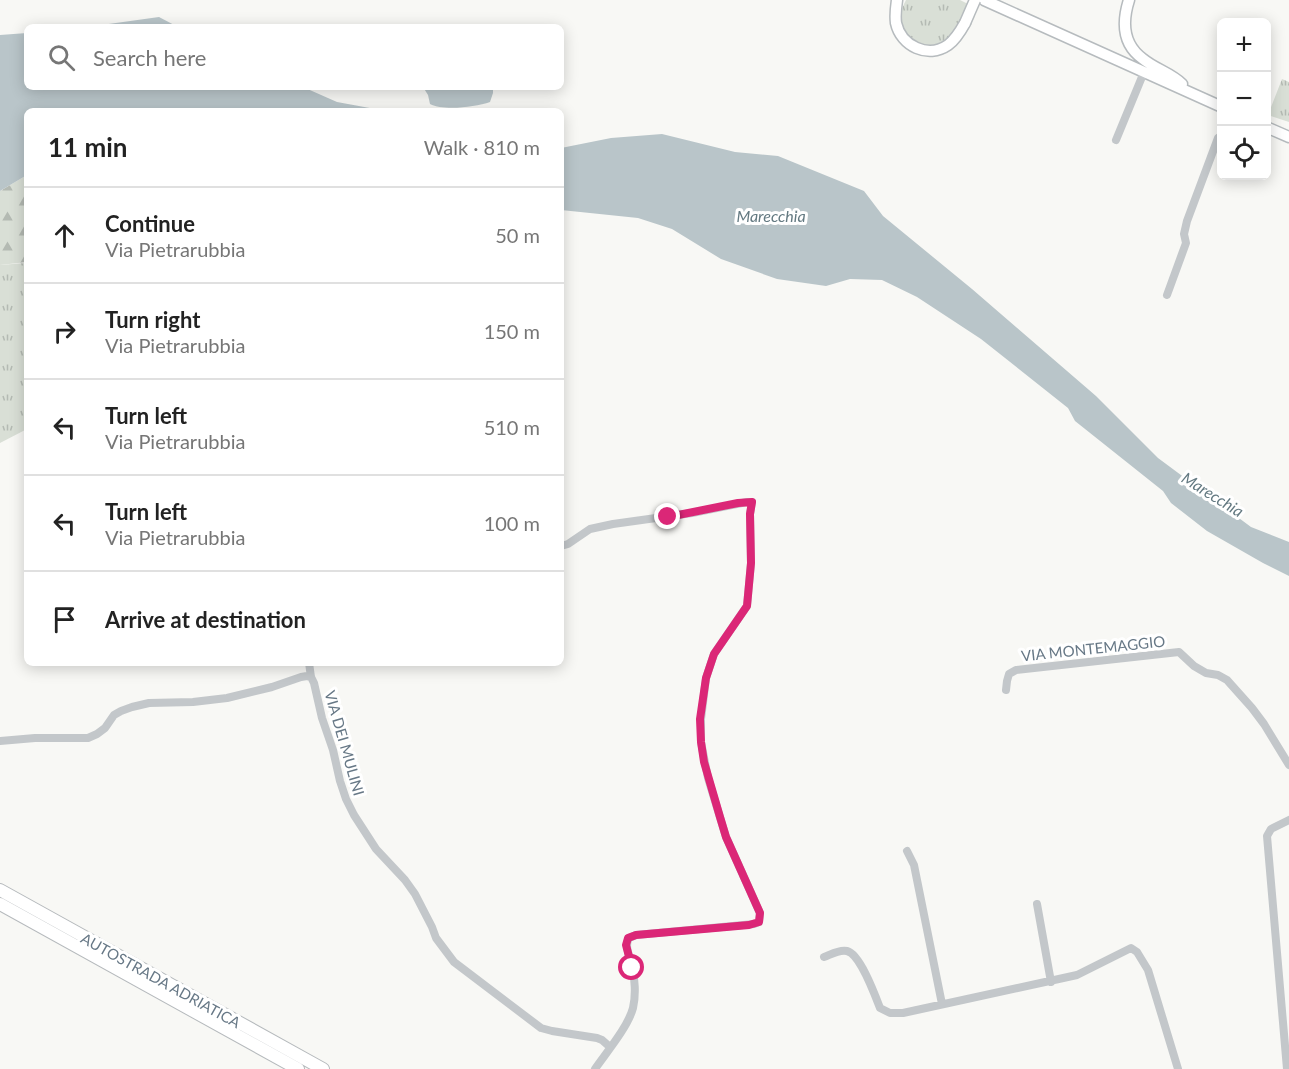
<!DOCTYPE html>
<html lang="en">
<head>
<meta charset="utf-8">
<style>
	body { margin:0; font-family:Lato,sans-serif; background:#f6f6f6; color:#222 }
	.controls { position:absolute; right:18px; top:18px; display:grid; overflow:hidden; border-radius:9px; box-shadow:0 3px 15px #0003 }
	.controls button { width:54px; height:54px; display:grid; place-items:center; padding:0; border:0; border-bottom:2px solid #e0e0e0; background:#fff; color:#222; font:30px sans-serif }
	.stop { position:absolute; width:18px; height:18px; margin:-14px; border:4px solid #db2777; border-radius:50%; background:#fff }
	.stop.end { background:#db2777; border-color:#fff; box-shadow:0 2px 6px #0008 }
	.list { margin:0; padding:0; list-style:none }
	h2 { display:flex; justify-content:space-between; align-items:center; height:78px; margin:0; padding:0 24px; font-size:26px }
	h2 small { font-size:20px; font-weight:400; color:#767676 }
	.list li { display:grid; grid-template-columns:39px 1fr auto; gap:18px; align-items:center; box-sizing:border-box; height:96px; padding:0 24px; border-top:2px solid #e0e0e0 }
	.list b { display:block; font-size:22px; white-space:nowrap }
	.list p { margin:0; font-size:20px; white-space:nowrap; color:#767676 }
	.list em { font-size:20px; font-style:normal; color:#767676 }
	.icon { flex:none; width:33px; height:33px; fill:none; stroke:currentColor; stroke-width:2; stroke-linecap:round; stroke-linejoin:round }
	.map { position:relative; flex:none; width:1289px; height:1069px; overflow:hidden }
	.search { position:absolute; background:#fff; box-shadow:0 3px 15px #0003; left:24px; top:24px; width:540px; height:66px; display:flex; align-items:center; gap:15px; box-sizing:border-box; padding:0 21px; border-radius:9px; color:#767676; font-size:22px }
	.panel { position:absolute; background:#fff; box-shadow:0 3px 15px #0003; left:24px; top:108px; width:540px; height:558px; border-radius:9px }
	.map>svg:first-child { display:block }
</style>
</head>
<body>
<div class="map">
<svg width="1289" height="1069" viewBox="0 0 1289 1069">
	<defs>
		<pattern id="grass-tufts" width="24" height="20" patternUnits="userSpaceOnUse" patternTransform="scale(1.5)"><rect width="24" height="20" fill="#d9dfd6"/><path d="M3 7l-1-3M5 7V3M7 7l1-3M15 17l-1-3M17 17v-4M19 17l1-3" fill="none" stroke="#b4bab3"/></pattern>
		<pattern id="forest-firs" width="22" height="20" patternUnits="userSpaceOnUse" patternTransform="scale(1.5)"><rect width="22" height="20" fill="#d9dfd6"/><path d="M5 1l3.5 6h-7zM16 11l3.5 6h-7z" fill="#b4bab3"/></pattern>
	</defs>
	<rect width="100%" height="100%" fill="#f8f8f5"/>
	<!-- grass -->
	<path fill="url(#grass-tufts)" d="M 906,0 L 960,0 L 968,4 C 963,14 959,28 950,36 C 924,62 887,33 906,0 Z
		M 1282,79 L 1289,82 L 1289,122 L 1268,115 Z
		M 25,263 L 27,271 L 27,429 L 0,443 L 0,265 Z"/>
	<!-- forest -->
	<path fill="url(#forest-firs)" d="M 27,175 L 27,262 L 0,265 L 0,191 Z"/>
	<!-- water -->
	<path fill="#b9c5c9" d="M 159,17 L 178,27 L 87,27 Z
		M 27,33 L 27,87 L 303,87 L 337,102 L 386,111 L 27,111 L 27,175 L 0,191 L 0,35 Z
		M 423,87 L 493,87 L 493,93 L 490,102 C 475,107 444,111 430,104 L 428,95 Z
		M 662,134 L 735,152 L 778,156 L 864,191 L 883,216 L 972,289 L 1096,396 L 1158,458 L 1251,527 L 1289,542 L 1289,576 L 1263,563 L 1207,531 L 1171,503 L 1163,491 L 1075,421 L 1068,408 L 981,339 L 917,297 L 882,280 L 850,279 L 826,286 L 777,279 L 721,259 L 672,229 L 638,218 L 561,210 L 561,148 L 611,138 Z"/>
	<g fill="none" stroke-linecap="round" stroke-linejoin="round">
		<!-- major casing -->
		<g stroke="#b6bbbe" stroke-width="13">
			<path id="major" d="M 897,0 C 896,7 895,16 896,23 C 901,46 928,59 948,45 C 955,40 960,32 965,23
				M 984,0 L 1222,107
				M 1129,0 C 1122,22 1122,44 1143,59 C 1155,69 1171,73 1182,84
				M 1266,127 L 1289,137"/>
		</g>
		<!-- highway casing -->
		<g stroke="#b6babd" stroke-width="14">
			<path id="highway" d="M 0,890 L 323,1069
				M 0,904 L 298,1069"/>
		</g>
		<!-- minor -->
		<path stroke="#c3c7ca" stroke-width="8" d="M 1116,140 L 1144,72
			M 1167,295 L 1186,243 L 1184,234 L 1187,221 L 1218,138 L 1222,135
			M 561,546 L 568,544 L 590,529 L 613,524 L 692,513 L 747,502 L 752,502 L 750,514 L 751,563 L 747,606 L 714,654 L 706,678 L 701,719 L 701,742 L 708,778 L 726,837 L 760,913 L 759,922 L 754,924 L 636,935 L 629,938 C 624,947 630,956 632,966 C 635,978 636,996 633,1008 C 628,1027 606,1053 595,1069
			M 309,663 L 311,677 L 314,683 L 322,718 L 333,750 L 340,781 L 346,799 L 354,815 L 376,849 L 405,880 L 415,894 L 432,927 L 436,938 L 454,962 L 541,1028 L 552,1031 L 597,1038 L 602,1040 L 610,1047
			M 1006,690 L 1007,681 L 1009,674 L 1016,670 L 1179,652 L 1194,666 L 1206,673 L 1218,675 L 1227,680 L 1252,708 L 1264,724 L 1289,765
			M 0,741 L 35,738 L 88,738 L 97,734 L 105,728 L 114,715 L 121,711 L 132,707 L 149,703 L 193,702 L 227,698 L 272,687 L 301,677 L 307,676 L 311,677
			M 907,851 L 914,865 L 942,1004
			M 1037,904 L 1051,982
			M 824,957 C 830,955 839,949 847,951 C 860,954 875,995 880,1008 L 890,1013 L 903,1013 L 1077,975 L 1131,948 L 1137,952 L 1148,970 L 1178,1069
			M 1287,1069 L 1267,836 L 1271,829 L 1289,820"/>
		<!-- major -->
		<use href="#major" stroke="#fff" stroke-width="10"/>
		<!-- highway -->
		<use href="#highway" stroke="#fff" stroke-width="12"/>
		<!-- major-bridge casing -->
		<g stroke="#b6bbbe" stroke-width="13" stroke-linecap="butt">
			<path id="major-bridge" d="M 965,23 L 975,0"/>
		</g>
		<!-- major-bridge -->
		<use href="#major-bridge" stroke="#fff" stroke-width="10"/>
	</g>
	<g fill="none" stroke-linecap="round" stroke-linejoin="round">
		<!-- route -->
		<path stroke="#db2777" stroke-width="8" d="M 632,968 L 626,945 L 628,938 L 636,935 L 749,925 L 759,922 L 760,913 L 726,837 L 720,817 L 704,762 L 701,742 L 700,719 L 706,678 L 714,654 L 747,606 L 751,563 L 750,514 L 752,502 L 738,503 L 668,517"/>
	</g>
	<g text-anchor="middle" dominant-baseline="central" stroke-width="6" stroke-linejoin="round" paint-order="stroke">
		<!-- street labels -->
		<g font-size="15" fill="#677886" stroke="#fff">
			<text transform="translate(1093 648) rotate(-6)">VIA MONTEMAGGIO</text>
			<text transform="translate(345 743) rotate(74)">VIA DEI MULINI</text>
			<text transform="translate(161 980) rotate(29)">AUTOSTRADA ADRIATICA</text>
		</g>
		<!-- water labels -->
		<g font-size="16" font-style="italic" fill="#637981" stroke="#fff">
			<text x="771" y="215">Marecchia</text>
			<text transform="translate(1213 494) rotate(32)">Marecchia</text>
		</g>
	</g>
</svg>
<div class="controls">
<button>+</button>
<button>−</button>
<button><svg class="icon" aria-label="locate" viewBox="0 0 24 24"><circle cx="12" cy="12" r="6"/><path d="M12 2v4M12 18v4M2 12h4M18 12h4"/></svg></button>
</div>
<div class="stop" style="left:632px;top:968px"></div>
<div class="stop end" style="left:668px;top:517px"></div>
<div class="search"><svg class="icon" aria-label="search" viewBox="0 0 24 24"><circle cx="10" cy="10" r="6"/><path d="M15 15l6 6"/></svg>Search here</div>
<section class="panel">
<h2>11 min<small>Walk · 810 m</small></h2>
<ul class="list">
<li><svg class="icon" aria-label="ahead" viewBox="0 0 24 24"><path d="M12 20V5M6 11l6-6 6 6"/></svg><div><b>Continue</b><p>Via Pietrarubbia</p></div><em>50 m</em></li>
<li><svg class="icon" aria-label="right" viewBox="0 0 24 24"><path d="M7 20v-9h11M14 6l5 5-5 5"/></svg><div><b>Turn right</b><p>Via Pietrarubbia</p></div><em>150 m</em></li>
<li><svg class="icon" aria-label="left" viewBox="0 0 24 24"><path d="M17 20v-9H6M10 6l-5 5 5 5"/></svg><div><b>Turn left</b><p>Via Pietrarubbia</p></div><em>510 m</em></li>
<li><svg class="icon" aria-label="left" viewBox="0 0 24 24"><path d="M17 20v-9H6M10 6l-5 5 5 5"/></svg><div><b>Turn left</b><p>Via Pietrarubbia</p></div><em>100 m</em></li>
<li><svg class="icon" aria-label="arrive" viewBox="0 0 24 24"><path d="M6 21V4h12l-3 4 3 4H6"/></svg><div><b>Arrive at destination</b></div></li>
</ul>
</section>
</div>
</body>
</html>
